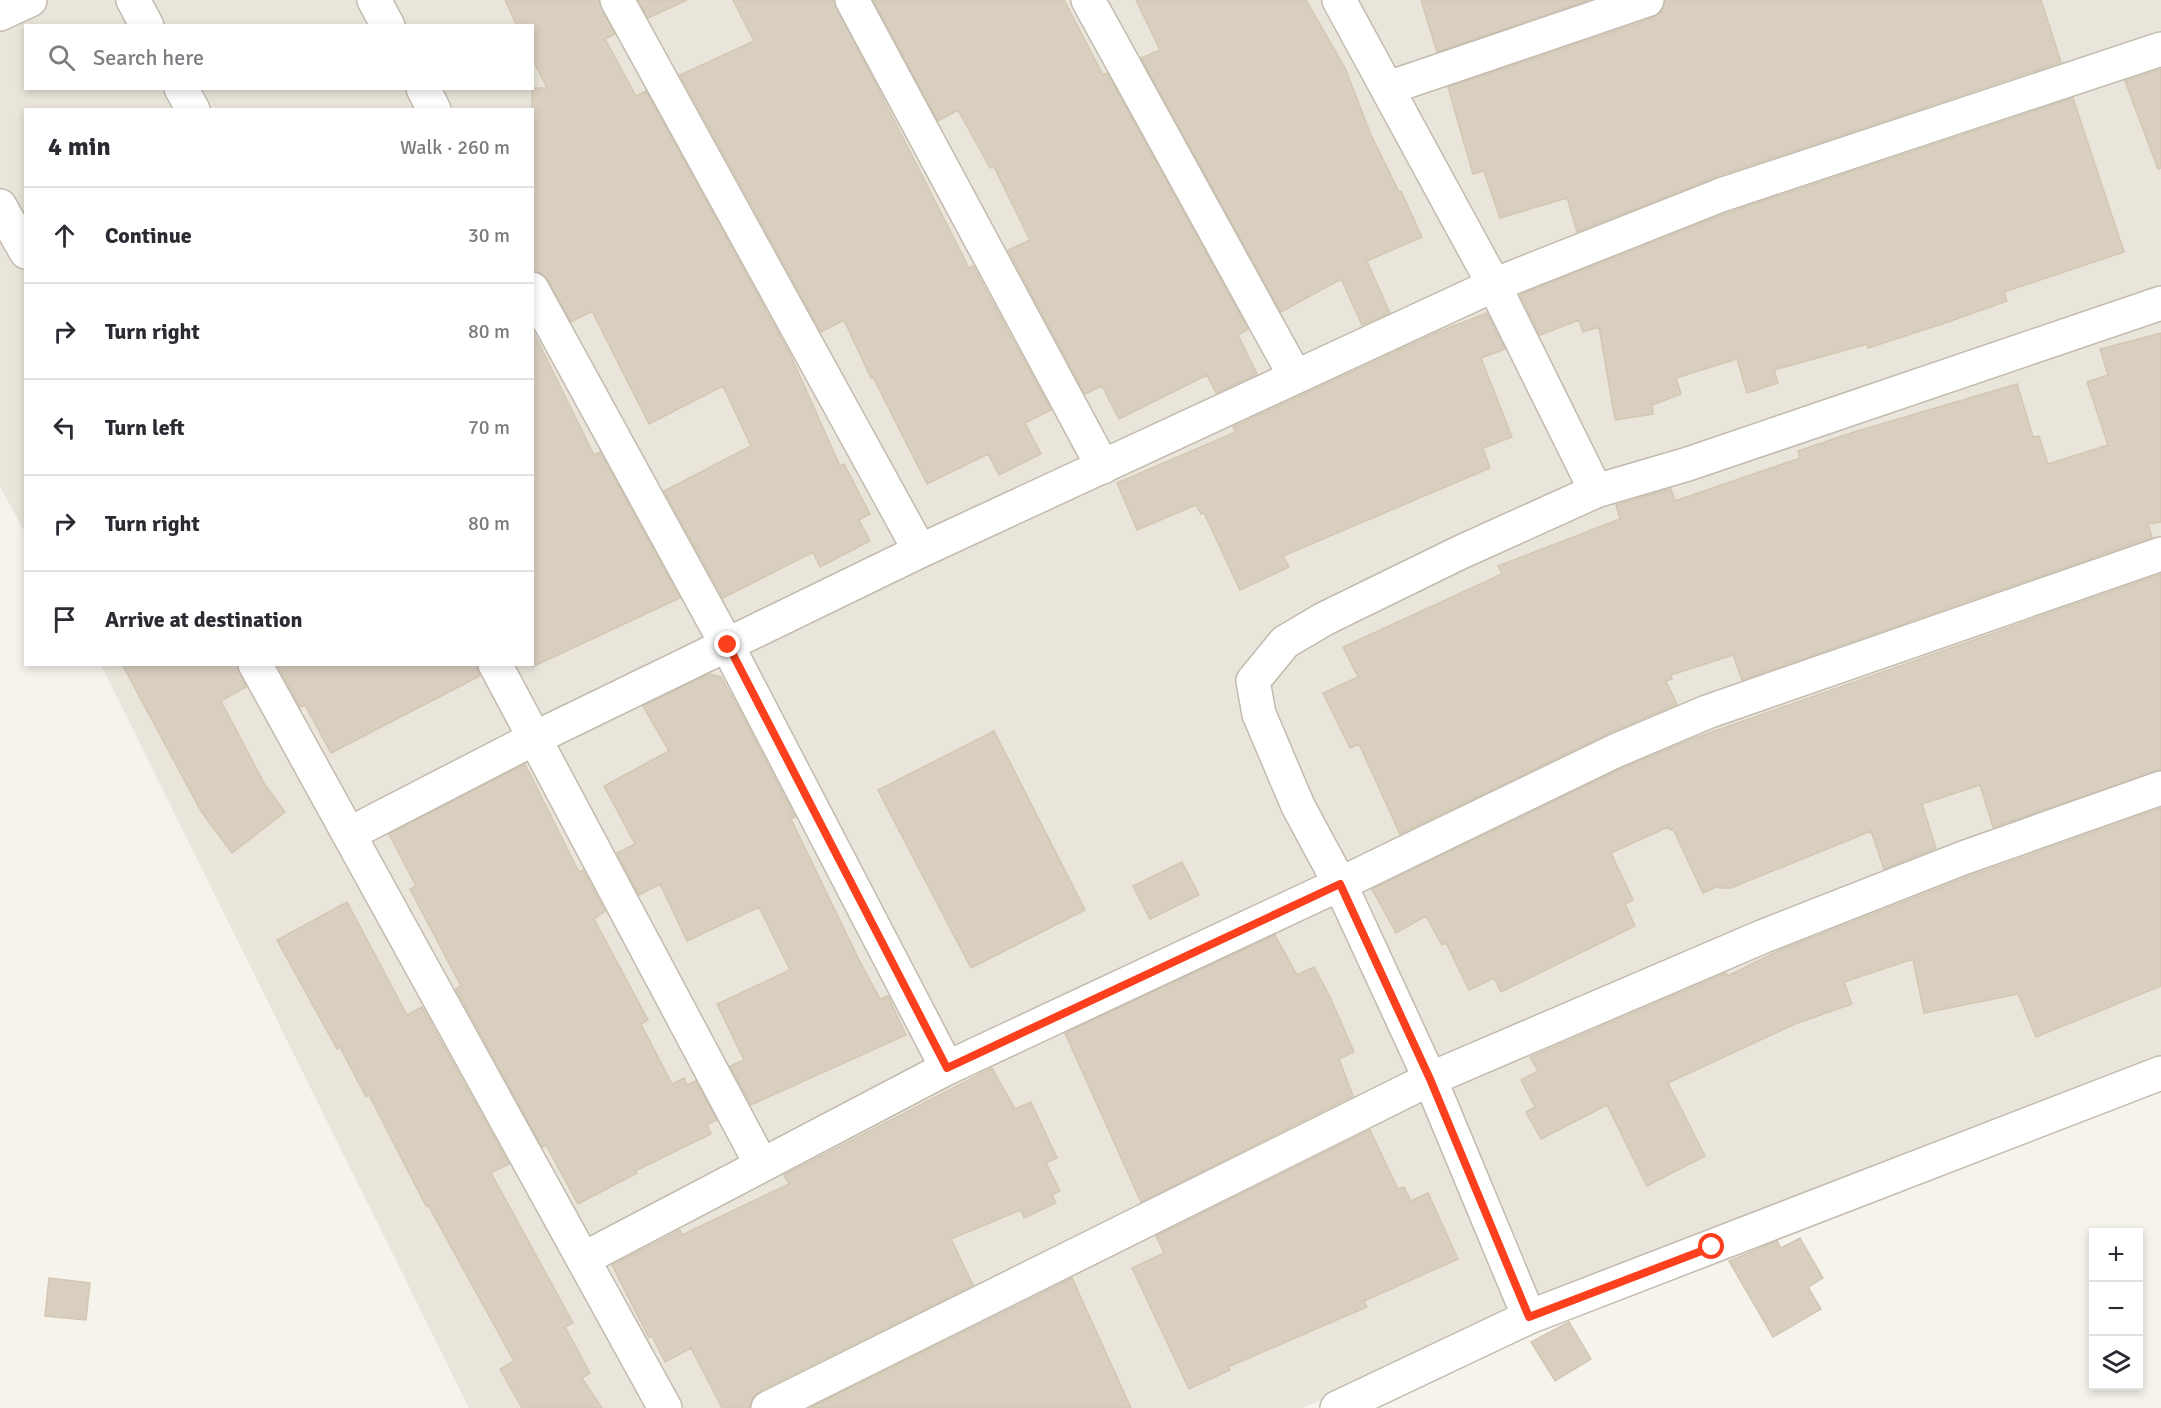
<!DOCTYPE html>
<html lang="en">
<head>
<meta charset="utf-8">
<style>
	body { margin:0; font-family:Signika,sans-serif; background:#f2f2f3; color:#2b2b33 }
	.controls { position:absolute; right:18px; bottom:18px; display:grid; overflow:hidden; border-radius:0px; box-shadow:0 3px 9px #0003 }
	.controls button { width:54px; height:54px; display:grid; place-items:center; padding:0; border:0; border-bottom:2px solid #e1e1e2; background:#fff; color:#2b2b33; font:30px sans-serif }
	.stop { position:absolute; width:18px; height:18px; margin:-14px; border:4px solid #fc3f1d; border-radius:50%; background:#fff }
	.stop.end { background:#fc3f1d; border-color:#fff; box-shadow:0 2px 6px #0008 }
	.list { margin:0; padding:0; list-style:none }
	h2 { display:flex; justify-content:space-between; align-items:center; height:78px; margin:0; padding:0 24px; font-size:26px }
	h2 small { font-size:20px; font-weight:400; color:#7c7c81 }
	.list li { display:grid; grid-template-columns:39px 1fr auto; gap:18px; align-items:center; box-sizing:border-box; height:96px; padding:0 24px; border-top:2px solid #e1e1e2 }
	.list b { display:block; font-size:22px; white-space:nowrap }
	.list em { font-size:20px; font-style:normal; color:#7c7c81 }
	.icon { flex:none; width:33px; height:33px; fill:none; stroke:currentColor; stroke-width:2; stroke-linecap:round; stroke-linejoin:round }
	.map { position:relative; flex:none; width:2161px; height:1408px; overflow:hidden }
	.search { position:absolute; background:#fff; box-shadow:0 3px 9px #0003; left:24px; top:24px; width:510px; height:66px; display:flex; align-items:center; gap:15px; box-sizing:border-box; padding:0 21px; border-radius:0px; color:#7c7c81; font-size:22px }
	.panel { position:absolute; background:#fff; box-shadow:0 3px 9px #0003; left:24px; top:108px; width:510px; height:558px; border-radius:0px }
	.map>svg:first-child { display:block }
</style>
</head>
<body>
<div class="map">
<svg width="2161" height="1408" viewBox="0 0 2161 1408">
	<rect width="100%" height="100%" fill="#f6f3ec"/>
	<!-- residential -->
	<path fill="#eae5da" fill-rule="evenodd" d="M 0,0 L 2161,0 L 2161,1077 L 1584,1292 L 1302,1408 L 469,1408 L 101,665 L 532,664 L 532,110 L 26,110 L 25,532 L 0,487 ZM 26,26 L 532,26 L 532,88 L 26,88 Z"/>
	<!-- building -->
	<path fill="#d8cfc1" stroke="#d3c7b4" stroke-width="1.5" d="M 505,0 L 598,0 L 615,34 L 605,39 L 636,96 L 646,91 L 790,354 L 840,466 L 844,464 L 870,514 L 859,520 L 870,541 L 820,567 L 813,552 L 723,598 L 664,491 L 751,446 L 723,386 L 649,424 L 592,311 L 571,322 L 548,280 L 541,273 L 532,270 L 532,88 L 547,88 L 532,58 L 532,26 L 517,26 Z
		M 638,0 L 687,0 L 648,18 Z
		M 733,0 L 833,0 L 969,268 L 973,266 L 1051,410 L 1025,423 L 1041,454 L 999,475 L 988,454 L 927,484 L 873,377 L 871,378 L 844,320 L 821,332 L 680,75 L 754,41 Z
		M 873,0 L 1064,0 L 1103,75 L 1107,73 L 1248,329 L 1238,335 L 1257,374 L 1216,393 L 1207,375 L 1119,419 L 1102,386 L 1085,394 L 1008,250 L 1030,240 L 994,167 L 990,168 L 958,110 L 938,121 Z
		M 1136,0 L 1306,0 L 1345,68 L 1371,135 L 1399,192 L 1401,191 L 1422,237 L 1367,261 L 1390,313 L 1362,325 L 1341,279 L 1281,312 L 1141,58 L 1160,50 Z
		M 1421,0 L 1589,0 L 1437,52 Z
		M 1665,0 L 2041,0 L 2061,62 L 1715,177 L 1577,232 L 1567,198 L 1500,218 L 1484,171 L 1473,174 L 1448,87 L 1653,18 L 1661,12 Z
		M 2161,69 L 2161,168 L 2158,169 L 2125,81 Z
		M 2073,98 L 2124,252 L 2004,292 L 2007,301 L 1948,322 L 1868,348 L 1867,344 L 1774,370 L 1778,383 L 1747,393 L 1737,359 L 1676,378 L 1681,394 L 1652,405 L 1653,414 L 1615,420 L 1599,327 L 1583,332 L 1579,320 L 1540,335 L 1520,295 L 1727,213 Z
		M 1487,313 L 1505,349 L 1481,358 L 1512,437 L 1483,448 L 1490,468 L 1283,556 L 1289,567 L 1240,590 L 1204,513 L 1201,514 L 1196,505 L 1137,530 L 1117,483 L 1236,432 L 1233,427 L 1438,332 Z
		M 532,329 L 594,455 L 600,452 L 680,598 L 532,667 Z
		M 2161,333 L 2161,522 L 2148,524 L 2152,537 L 1742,680 L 1733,655 L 1671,675 L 1672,679 L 1666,681 L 1677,704 L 1607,734 L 1400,834 L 1359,744 L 1350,748 L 1323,693 L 1358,677 L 1343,647 L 1502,574 L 1498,566 L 1620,519 L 1616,505 L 1642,497 L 1671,489 L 1675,501 L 1800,458 L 1798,451 L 1854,432 L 2017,384 L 2033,437 L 2039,436 L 2048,464 L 2108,445 L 2087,382 L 2108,375 L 2100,349 Z
		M 2161,574 L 2161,770 L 1993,827 L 1980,785 L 1922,804 L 1936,848 L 1884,869 L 1871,831 L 1731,888 L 1719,888 L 1718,886 L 1703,893 L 1673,829 L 1670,830 L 1668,827 L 1611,853 L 1633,900 L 1625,904 L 1635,926 L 1501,992 L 1494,978 L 1469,990 L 1446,943 L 1442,945 L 1426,916 L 1396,933 L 1372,889 L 1623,768 L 1692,739 Z
		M 122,664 L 236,664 L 246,687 L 221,701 L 265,785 L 285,812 L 232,853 L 201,811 Z
		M 277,664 L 476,664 L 480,676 L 331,753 L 305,705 L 300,707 Z
		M 709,674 L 721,677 L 739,709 L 795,817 L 791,819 L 859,960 L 880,999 L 888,996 L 906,1035 L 751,1105 L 730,1066 L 744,1060 L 717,1004 L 790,970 L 759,907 L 687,941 L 660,884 L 639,895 L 617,853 L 635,844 L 604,786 L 669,751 L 643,706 Z
		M 994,731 L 1085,910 L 971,968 L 878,790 Z
		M 525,764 L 579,872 L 583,870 L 605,911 L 594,919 L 648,1020 L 641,1024 L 672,1084 L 684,1078 L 687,1085 L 696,1081 L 717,1120 L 707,1125 L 711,1134 L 635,1171 L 637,1173 L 578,1204 L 546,1145 L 542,1147 L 456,989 L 461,986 L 410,889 L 416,886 L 389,834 Z
		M 2161,808 L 2161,986 L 2036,1037 L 2018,994 L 1924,1013 L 1913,959 L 1844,982 L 1852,1004 L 1795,1024 L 1668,1083 L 1705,1156 L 1647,1186 L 1607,1105 L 1541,1139 L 1526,1112 L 1535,1107 L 1521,1080 L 1538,1071 L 1530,1057 L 1726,973 L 1728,976 L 1780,950 L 1970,876 Z
		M 1182,862 L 1199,895 L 1150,919 L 1133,886 Z
		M 347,902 L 407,1015 L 422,1007 L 509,1164 L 491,1173 L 573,1323 L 565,1327 L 590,1373 L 582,1378 L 602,1408 L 522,1408 L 500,1369 L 514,1361 L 428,1205 L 426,1206 L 369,1095 L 366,1097 L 340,1047 L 337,1049 L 277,940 Z
		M 1275,935 L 1297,975 L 1314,967 L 1330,997 L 1354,1052 L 1339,1059 L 1353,1096 L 1141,1202 L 1065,1033 Z
		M 992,1068 L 1015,1109 L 1031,1102 L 1057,1158 L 1046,1163 L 1060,1191 L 1052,1195 L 1056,1203 L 1024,1218 L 1021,1210 L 951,1239 L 973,1285 L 760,1391 L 752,1398 L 749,1408 L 722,1408 L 691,1348 L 665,1362 L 652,1336 L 649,1338 L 612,1265 L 680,1230 L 682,1235 L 789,1184 L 784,1175 Z
		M 1370,1130 L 1398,1189 L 1404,1187 L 1411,1201 L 1428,1193 L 1458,1259 L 1364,1301 L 1367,1307 L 1228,1367 L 1230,1370 L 1189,1389 L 1132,1268 L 1164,1253 L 1156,1236 Z
		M 1800,1238 L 1823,1278 L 1808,1287 L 1821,1309 L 1773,1337 L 1729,1261 L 1777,1241 L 1781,1248 Z
		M 49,1278 L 90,1283 L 86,1320 L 45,1316 Z
		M 1072,1278 L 1131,1408 L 810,1408 Z
		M 1569,1322 L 1591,1359 L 1555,1381 L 1531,1342 Z"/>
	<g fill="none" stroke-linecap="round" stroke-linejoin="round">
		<!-- street casing -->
		<g stroke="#c2bbae" stroke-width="36">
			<path id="street" d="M 133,0 L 147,26
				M 374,0 L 388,26
				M 617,0 L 920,551
				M 852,0 L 1103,467
				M 1088,0 L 1295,376
				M 1339,0 L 1494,285 L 1596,491
				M 0,14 L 30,0
				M 181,88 L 193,110
				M 423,88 L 434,110
				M 1388,88 L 1647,0
				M 0,206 L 26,252
				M 532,289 L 727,645 L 947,1068
				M 255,664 L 665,1408
				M 495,664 L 761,1164
				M 349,834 L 535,738 L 920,551 L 1494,285 L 1721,195 L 2161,49
				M 585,1258 L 947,1068 L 1340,884 L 1615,751 L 1707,712 L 2161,554
				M 1529,1317 L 1430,1079 L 1340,884 L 1298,806 L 1259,714 L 1253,681 L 1285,642 L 1324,619 L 1461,552 L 1596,491 L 1688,464 L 2161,303
				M 768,1408 L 1430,1079 L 1764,936 L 1963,858 L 2161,788
				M 1337,1408 L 1529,1317 L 2161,1073"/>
		</g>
		<!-- street -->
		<use href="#street" stroke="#fff" stroke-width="33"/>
	</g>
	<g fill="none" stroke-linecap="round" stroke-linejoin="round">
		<!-- route -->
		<path stroke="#fc3f1d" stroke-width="8" d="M 728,645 L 947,1068 L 1340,884 L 1430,1079 L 1529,1317 L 1712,1247"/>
	</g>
</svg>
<div class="controls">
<button>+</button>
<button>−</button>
<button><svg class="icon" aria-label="layers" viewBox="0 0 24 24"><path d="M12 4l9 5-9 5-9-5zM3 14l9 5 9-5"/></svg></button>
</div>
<div class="stop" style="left:1712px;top:1247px"></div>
<div class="stop end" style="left:728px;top:645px"></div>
<div class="search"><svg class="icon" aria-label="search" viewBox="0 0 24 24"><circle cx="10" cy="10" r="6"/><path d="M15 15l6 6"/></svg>Search here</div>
<section class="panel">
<h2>4 min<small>Walk · 260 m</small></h2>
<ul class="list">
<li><svg class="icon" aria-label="ahead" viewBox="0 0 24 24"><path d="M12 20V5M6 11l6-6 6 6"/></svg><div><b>Continue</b></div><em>30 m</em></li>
<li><svg class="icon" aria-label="right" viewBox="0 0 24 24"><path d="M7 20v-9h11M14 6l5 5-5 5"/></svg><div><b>Turn right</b></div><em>80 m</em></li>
<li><svg class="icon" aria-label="left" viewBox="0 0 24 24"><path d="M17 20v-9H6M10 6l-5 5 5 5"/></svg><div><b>Turn left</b></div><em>70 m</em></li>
<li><svg class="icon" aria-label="right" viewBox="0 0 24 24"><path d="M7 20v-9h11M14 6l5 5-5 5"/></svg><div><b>Turn right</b></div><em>80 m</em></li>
<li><svg class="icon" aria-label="arrive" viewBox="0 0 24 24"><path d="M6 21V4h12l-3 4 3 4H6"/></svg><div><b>Arrive at destination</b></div></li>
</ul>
</section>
</div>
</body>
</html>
